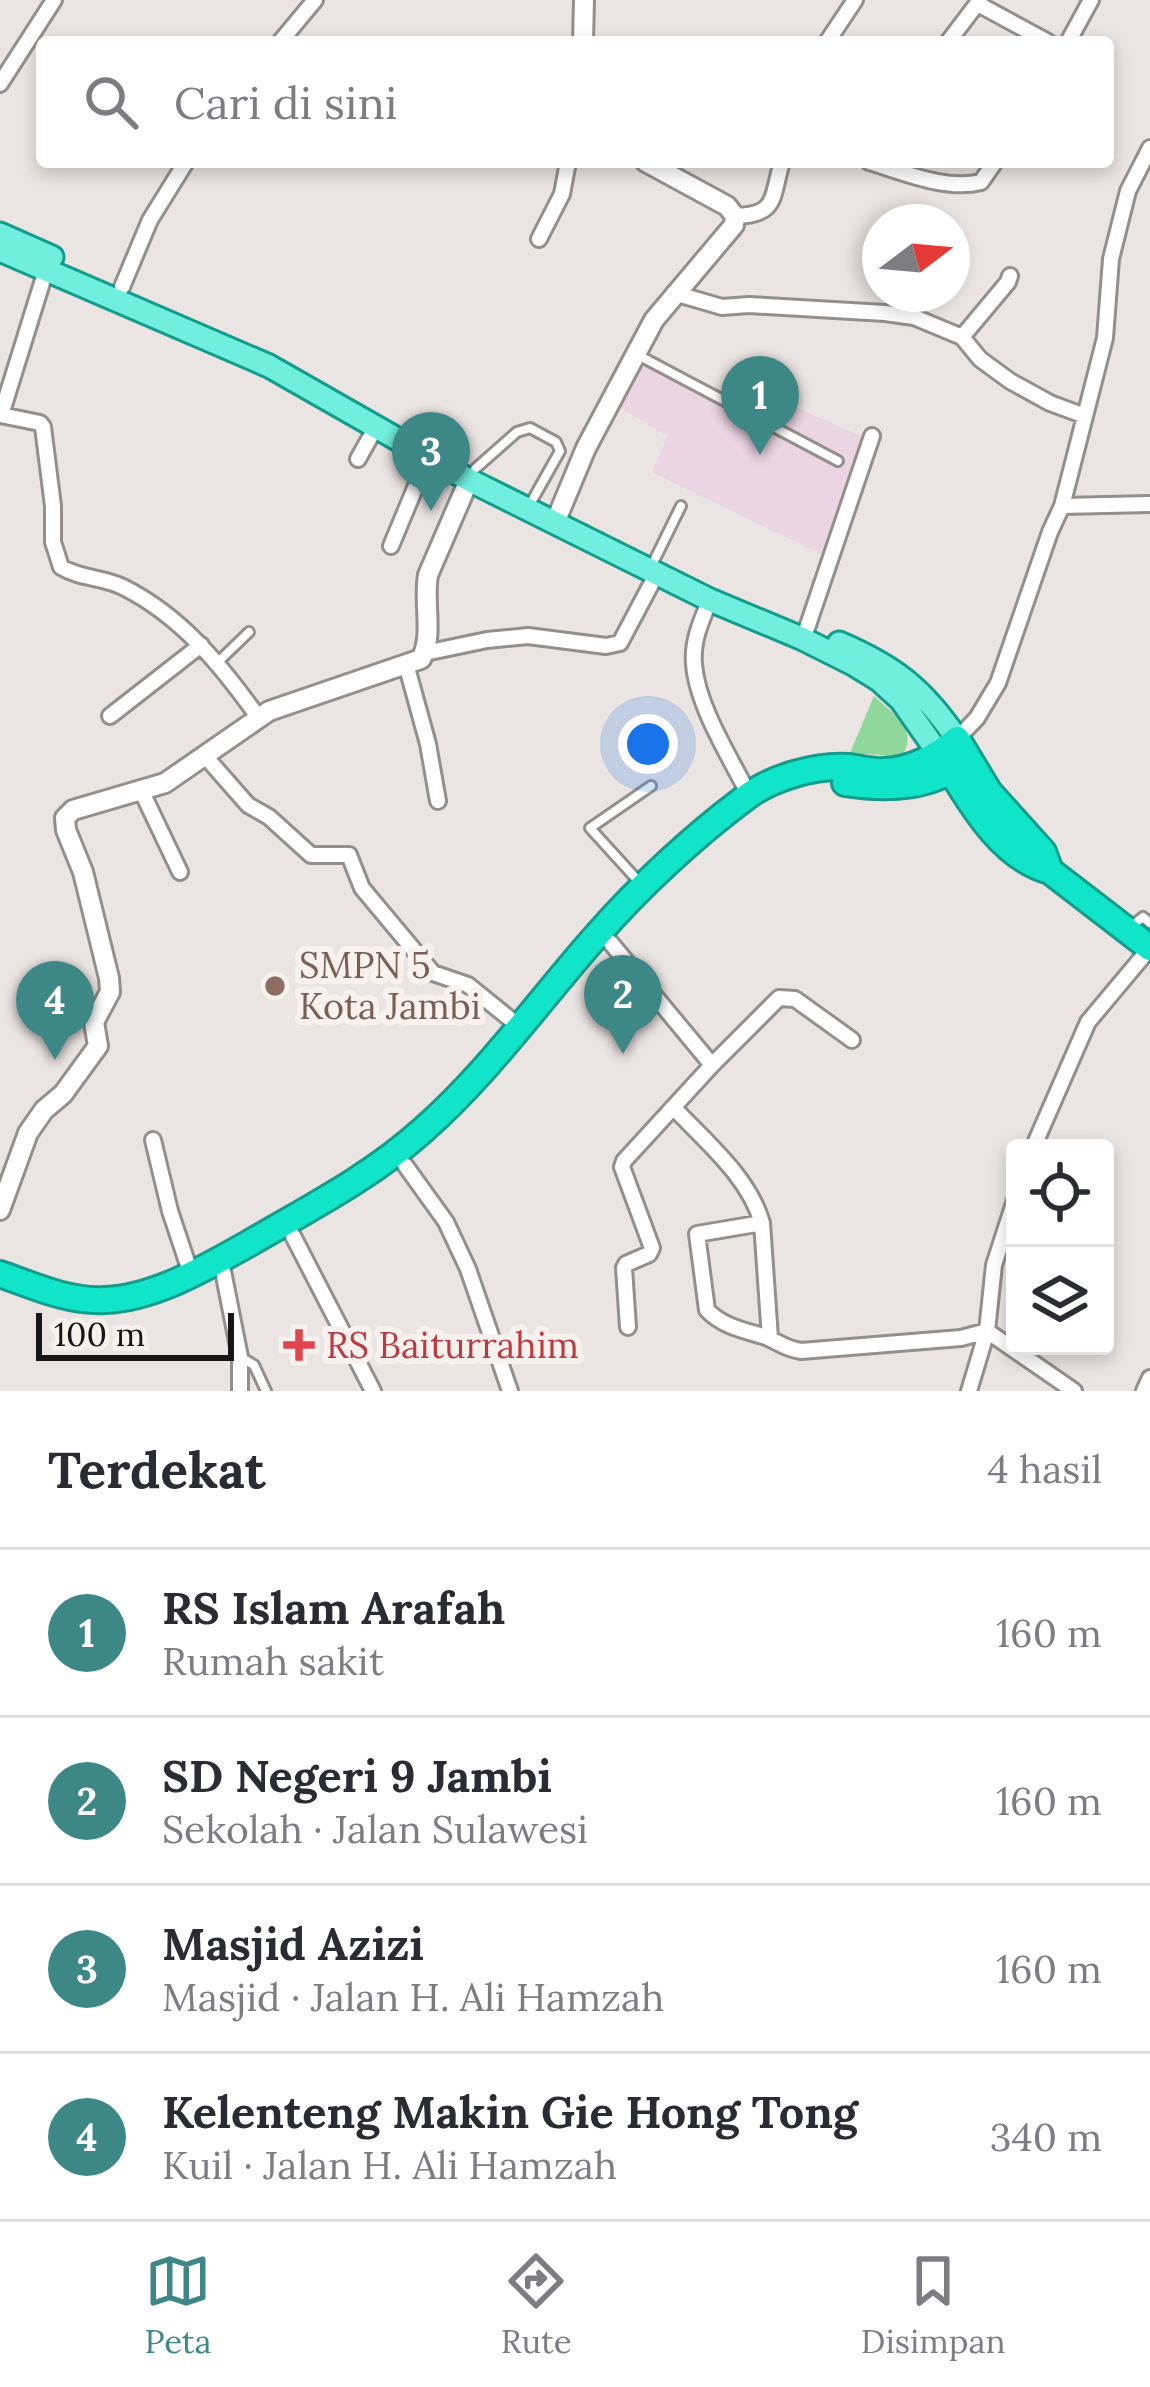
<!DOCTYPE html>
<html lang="id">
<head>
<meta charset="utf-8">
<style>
	body { margin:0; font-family:Lora,serif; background:#f7f7f7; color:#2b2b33 }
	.controls { position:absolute; right:36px; bottom:36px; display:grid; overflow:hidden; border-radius:12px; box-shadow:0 6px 18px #0003 }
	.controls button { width:108px; height:108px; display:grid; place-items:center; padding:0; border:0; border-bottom:3px solid #e1e1e2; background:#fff; color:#2b2b33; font:60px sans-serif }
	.compass { position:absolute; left:862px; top:204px; width:108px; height:108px; border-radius:50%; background:#fff; box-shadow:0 6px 18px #0003; rotate:74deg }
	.scale { position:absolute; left:36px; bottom:30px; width:198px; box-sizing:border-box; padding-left:12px; border:6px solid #171515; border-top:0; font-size:33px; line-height:42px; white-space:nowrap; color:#171515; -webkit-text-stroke:9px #f8f2ef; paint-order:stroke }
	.you { position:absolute; left:648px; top:744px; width:42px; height:42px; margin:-30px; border:9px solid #fff; border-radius:50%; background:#1a73e8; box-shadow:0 0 0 18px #1a73e833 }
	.badge { display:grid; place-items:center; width:78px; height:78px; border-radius:50%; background:#3e8787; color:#fff; font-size:39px; font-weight:700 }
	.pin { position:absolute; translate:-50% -99px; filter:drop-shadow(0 3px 6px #0008) }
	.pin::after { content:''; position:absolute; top:63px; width:42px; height:36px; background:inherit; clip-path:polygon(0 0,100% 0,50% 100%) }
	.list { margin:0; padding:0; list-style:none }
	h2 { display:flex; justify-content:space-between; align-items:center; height:156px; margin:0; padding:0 48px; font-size:51px }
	h2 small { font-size:39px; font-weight:400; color:#7c7c81 }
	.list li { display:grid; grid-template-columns:78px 1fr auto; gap:36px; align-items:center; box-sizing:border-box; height:168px; padding:0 48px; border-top:3px solid #e1e1e2 }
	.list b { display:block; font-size:45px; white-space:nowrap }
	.list p { margin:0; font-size:39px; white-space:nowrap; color:#7c7c81 }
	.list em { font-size:39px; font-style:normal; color:#7c7c81 }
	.icon { flex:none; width:66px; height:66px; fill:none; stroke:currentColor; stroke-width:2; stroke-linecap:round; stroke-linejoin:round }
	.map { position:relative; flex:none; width:1150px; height:1391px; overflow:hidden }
	.search { position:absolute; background:#fff; box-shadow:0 6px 18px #0003; left:36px; right:36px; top:36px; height:132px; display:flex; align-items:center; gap:30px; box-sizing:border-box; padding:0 42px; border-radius:12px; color:#7c7c81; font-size:45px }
	.sheet { height:828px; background:#fff }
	nav { display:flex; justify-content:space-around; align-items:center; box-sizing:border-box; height:168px; border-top:3px solid #e1e1e2; background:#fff; font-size:33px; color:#7c7c81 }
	nav a { display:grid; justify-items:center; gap:6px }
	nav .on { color:#3e8787 }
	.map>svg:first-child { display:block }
</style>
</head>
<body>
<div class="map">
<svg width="1150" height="1391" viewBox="0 0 1150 1391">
	<rect width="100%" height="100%" fill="#eae4e2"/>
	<!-- medical -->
	<path fill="#ebd5e2" d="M 647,356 L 787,419 L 793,406 L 865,438 L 827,557 L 652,472 L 668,436 L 620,408 Z"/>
	<!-- green -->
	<path fill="#90d79c" d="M 874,696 C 891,712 919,729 903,754 L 895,756 L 850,753 Z"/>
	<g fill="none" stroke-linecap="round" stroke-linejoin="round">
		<!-- lane casing -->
		<g stroke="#948f8d" stroke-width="14">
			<path id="lane" d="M 636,354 L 838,461
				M 475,469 L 517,432 L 530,428 L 556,442 L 560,451 L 533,499
				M 654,561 L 681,506
				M 218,662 L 249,632
				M 640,883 L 590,828 L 651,786
				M 1133,925 L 1143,917 L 1150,923
				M 242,1358 L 254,1365 L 266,1391"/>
		</g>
		<!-- street casing -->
		<g stroke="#948f8d" stroke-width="20">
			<path id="street" d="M 978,4 L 1048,42
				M 280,42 L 315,0
				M 827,42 L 855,0
				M 948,42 L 980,0
				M 1068,42 L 1091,0
				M 0,84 L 54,0
				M 869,162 C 903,172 946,191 981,182 L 995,162
				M 735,216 C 778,215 771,198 782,162
				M 539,239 L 562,194 L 568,162
				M 46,270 L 1,415 L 40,423 L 43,427 L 53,506 L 53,542 L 61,567 C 81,579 103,577 123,587 C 181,616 221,665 258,717
				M 122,287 L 150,220 L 186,162
				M 674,293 L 722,307 L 749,305 L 885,313 L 914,317 L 962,337 L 980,359 L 1010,381 L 1050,403 L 1085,416
				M 962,337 L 1008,282 L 1010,276
				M 358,459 L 376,427
				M 1062,506 L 1150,504
				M 391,546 L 428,457
				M 710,600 C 701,621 692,641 694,664 C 697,706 730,757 749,795
				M 807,628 L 872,436
				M 425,653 L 487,640 L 528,636 L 606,646 L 620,643 L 656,575
				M 406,664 L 428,744 L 438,801
				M 110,716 L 201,645
				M 957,739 L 977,718 L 998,683 L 1050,532 L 1062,506 L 1105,338 L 1111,259 L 1128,191 L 1150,148
				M 205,756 L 248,805 L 269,817 L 311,855 L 349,855 L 362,888 L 433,973 L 468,985 L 520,1027
				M 141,790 L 180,872
				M 610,942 L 712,1065
				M 674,1108 C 706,1142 749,1177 762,1223 L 770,1338
				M 153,1140 L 170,1211 L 191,1274
				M 1033,1148 L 1088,1022 L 1150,948
				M 405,1165 L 446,1222 L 468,1269 L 510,1391
				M 762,1223 L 697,1234 L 707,1310 C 722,1326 743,1330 763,1336 C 778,1341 782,1348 801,1351 L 961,1338 L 987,1331 L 1074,1391
				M 292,1234 L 373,1391
				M 223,1271 L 240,1357 L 240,1391
				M 628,1327 L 624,1268 L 626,1264 L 649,1254 L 652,1248 L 622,1167 L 624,1161 L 712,1065 L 779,998 L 795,999 L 852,1040
				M 969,1391 L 987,1331 L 994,1265 L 1015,1200
				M 1144,1391 L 1150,1378"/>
		</g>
		<!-- secondary casing -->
		<g stroke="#948f8d" stroke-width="24">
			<path id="secondary" d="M 583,42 L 584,0
				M 559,513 L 586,448 L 654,320 L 734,225 L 735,216 L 727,206 L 646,162
				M 0,1210 L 28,1133 L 44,1110 L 63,1094 L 98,1046 L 94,1022 L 110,992 L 109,978 L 83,872 L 66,830 L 65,818 L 73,810 L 165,783 L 269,711 L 421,659 C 434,636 423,602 428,575 L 469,480"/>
		</g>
		<!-- primary casing -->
		<g stroke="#129c8b" stroke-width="27">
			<path id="primary" d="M 0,234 L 52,257
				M 0,250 L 269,366 L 469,480 L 710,600 L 801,638 L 853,664 L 879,680 L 901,700 L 948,767
				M 839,643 C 895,667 923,689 957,739"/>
		</g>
		<!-- highway casing -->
		<g stroke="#129c8b" stroke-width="30">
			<path id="highway" d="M 952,773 C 975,811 1005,859 1050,871 L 1150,948
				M 845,783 C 890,790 932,788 969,759
				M 0,1274 C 34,1286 69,1302 105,1300 C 155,1298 205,1268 248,1244 C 308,1209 371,1177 423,1130 C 489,1072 540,999 598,934 C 640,886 694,836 745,798 C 770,778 815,765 848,767 C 859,768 872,772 884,771 C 912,770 936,757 957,739 L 989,792 L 1043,852 L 1050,871"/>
		</g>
		<!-- lane -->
		<use href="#lane" stroke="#fff" stroke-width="8"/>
		<!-- street -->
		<use href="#street" stroke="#fff" stroke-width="14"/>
		<!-- secondary -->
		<use href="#secondary" stroke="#fff" stroke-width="18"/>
		<!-- primary -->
		<use href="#primary" stroke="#70efdf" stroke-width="21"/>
		<!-- highway -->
		<use href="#highway" stroke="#10e5ca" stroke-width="24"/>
	</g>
	<!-- markers -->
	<circle fill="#8d6e63" stroke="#f8f2ef" stroke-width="4.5" cx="275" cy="986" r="12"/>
	<path fill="#e0444e" stroke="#f8f2ef" stroke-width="4.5" d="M293 1327h12v12h12v12h-12v12h-12v-12h-12v-12h12z"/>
	<g text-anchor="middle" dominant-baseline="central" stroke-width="12" stroke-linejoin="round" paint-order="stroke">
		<!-- education labels -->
		<g font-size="36" fill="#785e54" stroke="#f8f2ef" text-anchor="start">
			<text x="299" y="965">SMPN 5<tspan x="299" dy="41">Kota Jambi</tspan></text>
		</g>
		<!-- health labels -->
		<g font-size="36" fill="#be3a42" stroke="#f8f2ef" text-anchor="start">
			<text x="326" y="1345">RS Baiturrahim</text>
		</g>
	</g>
</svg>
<div class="controls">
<button><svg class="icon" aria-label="locate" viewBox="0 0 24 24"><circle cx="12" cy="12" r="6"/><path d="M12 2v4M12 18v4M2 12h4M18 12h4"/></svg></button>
<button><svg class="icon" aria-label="layers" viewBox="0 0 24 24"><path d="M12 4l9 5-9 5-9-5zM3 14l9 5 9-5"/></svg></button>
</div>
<svg class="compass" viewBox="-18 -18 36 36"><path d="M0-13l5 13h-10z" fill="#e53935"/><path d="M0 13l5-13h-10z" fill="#7c7c81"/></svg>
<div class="scale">100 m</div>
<div class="you"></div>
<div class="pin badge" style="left:760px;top:455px">1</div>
<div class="pin badge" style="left:623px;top:1054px">2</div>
<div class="pin badge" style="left:431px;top:511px">3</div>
<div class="pin badge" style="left:55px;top:1060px">4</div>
<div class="search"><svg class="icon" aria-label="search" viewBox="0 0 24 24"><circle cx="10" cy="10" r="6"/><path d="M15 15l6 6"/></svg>Cari di sini</div>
</div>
<section class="sheet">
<h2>Terdekat<small>4 hasil</small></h2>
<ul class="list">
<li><span class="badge">1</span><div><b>RS Islam Arafah</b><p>Rumah sakit</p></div><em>160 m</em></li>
<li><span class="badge">2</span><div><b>SD Negeri 9 Jambi</b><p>Sekolah · Jalan Sulawesi</p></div><em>160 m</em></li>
<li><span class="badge">3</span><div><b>Masjid Azizi</b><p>Masjid · Jalan H. Ali Hamzah</p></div><em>160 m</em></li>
<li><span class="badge">4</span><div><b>Kelenteng Makin Gie Hong Tong</b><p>Kuil · Jalan H. Ali Hamzah</p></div><em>340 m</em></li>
</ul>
</section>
<nav>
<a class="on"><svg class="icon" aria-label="map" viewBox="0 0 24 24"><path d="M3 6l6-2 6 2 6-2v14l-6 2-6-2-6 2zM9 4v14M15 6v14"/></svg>Peta</a>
<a><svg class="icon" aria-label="directions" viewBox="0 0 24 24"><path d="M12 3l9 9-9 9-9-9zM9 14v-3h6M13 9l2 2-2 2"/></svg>Rute</a>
<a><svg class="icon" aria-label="saved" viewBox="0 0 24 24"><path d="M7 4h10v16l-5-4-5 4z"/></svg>Disimpan</a>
</nav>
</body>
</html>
